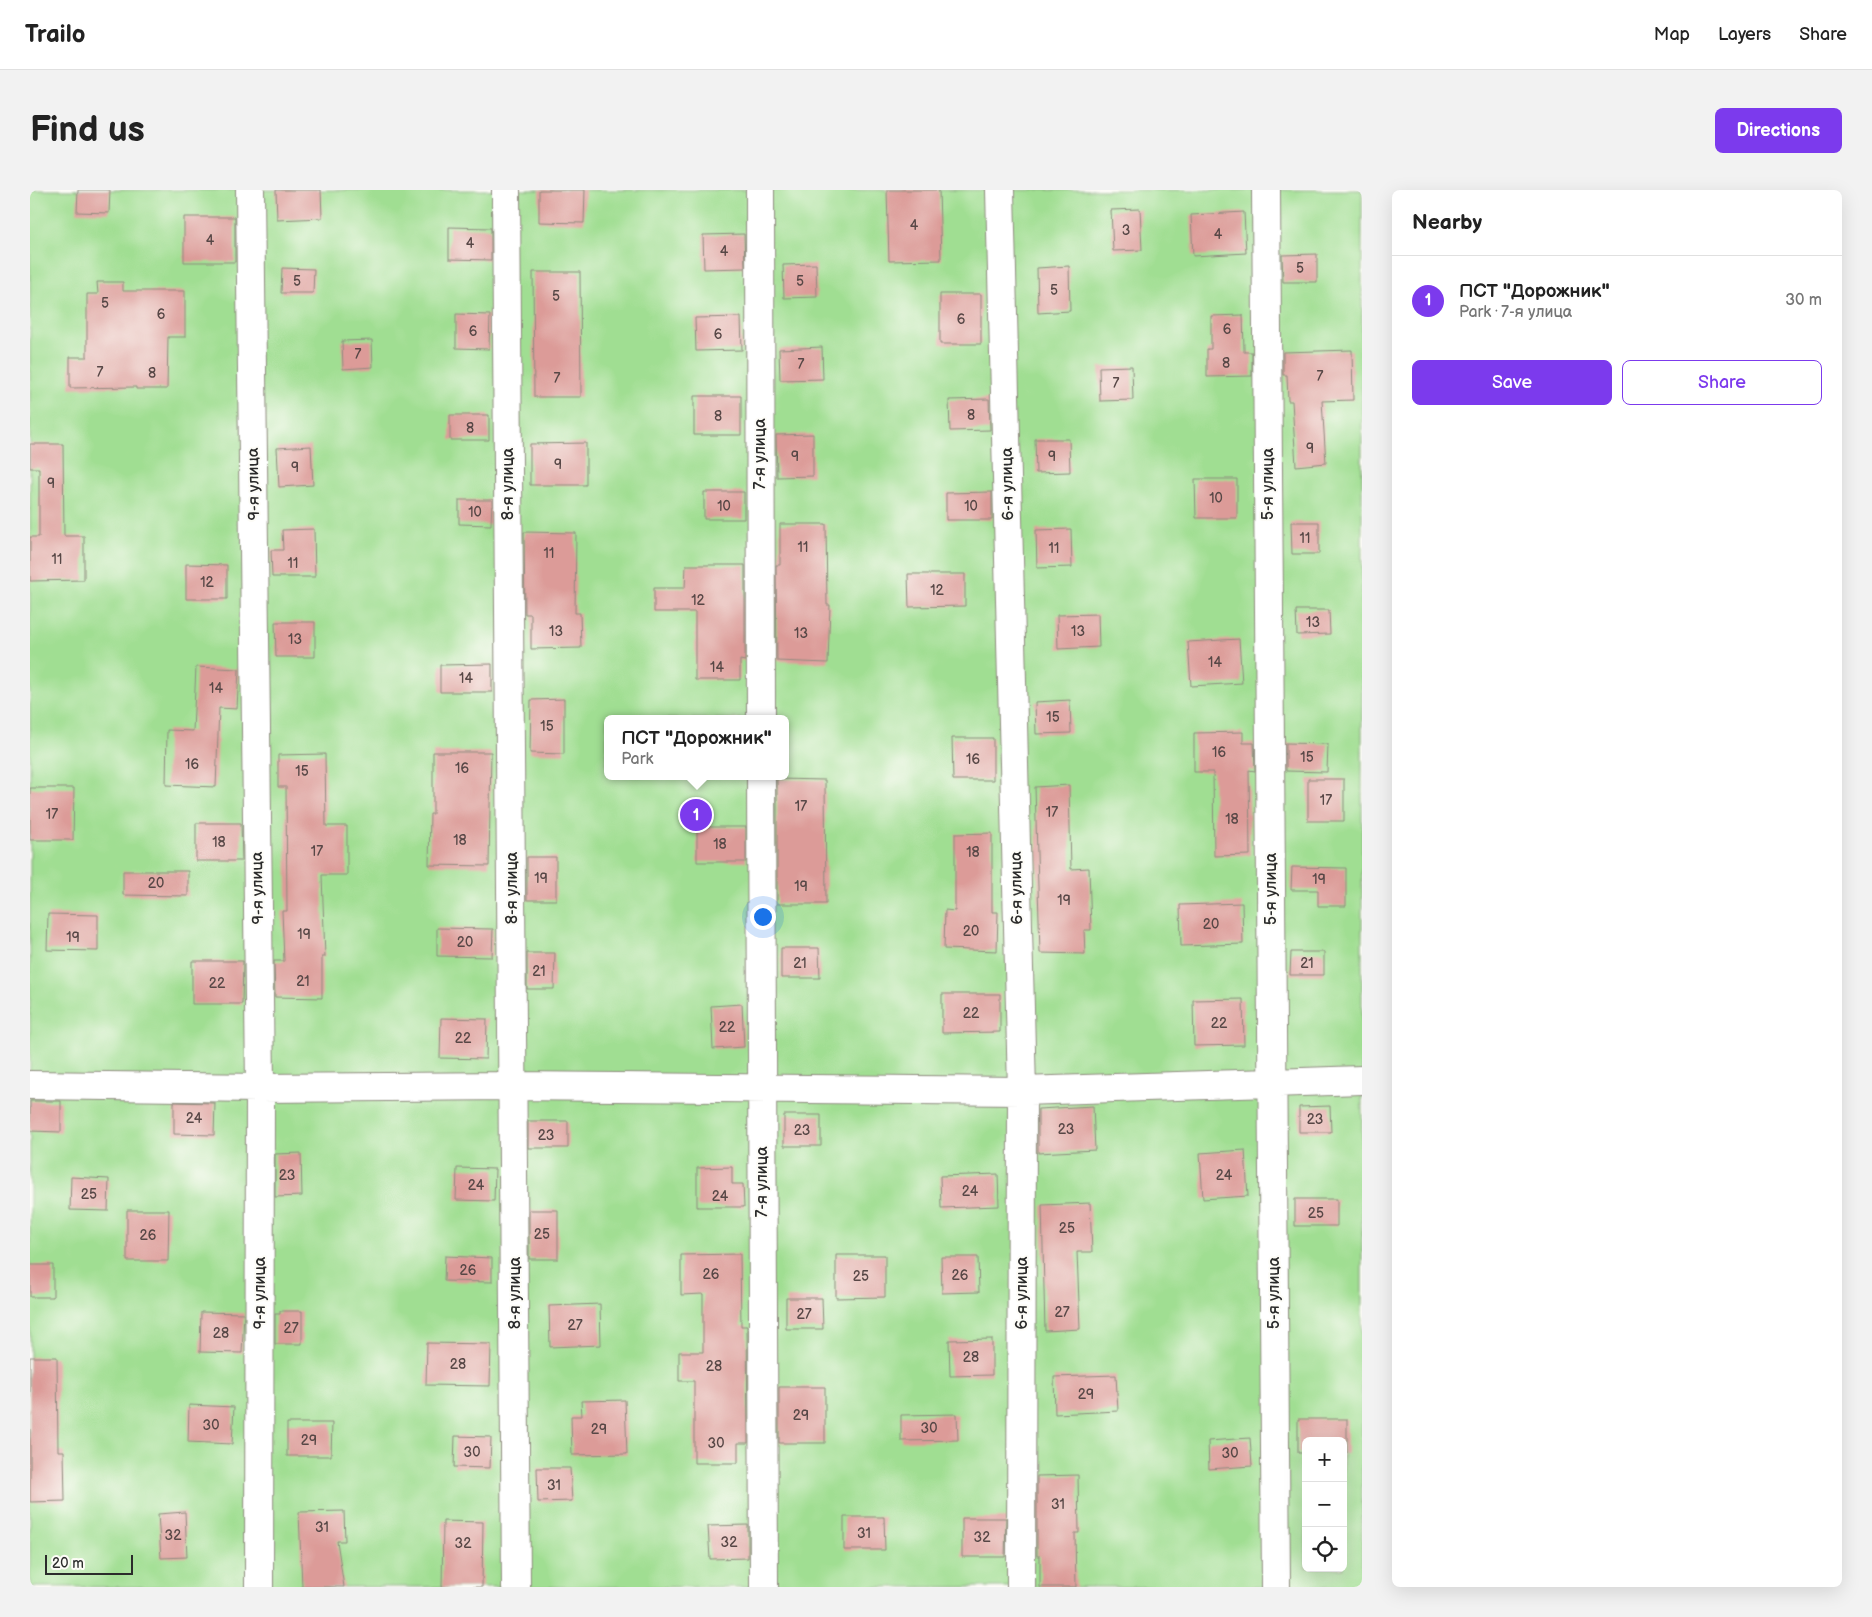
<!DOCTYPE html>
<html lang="en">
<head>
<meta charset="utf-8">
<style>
	body { margin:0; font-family:"Balsamiq Sans",sans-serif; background:#f2f2f2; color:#222 }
	.controls { position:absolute; right:15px; bottom:15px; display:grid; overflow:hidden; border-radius:8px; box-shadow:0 5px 20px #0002 }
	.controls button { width:45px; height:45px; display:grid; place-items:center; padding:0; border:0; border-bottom:1px solid #e0e0e0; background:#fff; color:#222; font:25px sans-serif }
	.scale { position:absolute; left:15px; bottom:12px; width:88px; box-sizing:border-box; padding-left:5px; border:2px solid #2b2b2b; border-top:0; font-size:14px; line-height:18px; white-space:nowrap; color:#2b2b2b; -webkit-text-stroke:4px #fdfcf7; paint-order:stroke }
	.you { position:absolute; left:732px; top:726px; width:18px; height:18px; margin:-12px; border:4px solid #fff; border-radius:50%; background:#1a73e8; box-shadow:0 0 0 8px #1a73e833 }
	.badge { display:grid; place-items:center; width:32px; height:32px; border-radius:50%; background:#7c3aed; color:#fff; font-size:16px; font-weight:700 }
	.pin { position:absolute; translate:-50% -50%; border:2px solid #fff; box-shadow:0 1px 5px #0006 }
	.popup { position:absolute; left:574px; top:525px; width:185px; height:65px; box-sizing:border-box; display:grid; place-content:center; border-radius:8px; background:#fff; filter:drop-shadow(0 1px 4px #0005); font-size:16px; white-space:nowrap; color:#767676 }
	.popup b { font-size:19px; color:#222 }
	.popup::after { content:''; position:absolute; left:50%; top:100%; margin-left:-10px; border:10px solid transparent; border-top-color:#fff }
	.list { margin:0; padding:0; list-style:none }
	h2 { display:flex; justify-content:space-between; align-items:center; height:65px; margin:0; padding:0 20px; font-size:21px }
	h2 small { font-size:16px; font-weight:400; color:#767676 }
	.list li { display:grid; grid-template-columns:32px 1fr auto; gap:15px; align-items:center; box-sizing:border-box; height:90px; padding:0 20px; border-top:1px solid #e0e0e0 }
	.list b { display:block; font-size:19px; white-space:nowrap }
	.list p { margin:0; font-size:16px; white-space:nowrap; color:#767676 }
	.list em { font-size:16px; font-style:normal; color:#767676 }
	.actions { display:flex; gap:10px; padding:15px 20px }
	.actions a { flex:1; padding:11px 0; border:1px solid #7c3aed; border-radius:8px; text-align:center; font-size:18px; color:#7c3aed }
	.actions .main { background:#7c3aed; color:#fff }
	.icon { flex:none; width:28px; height:28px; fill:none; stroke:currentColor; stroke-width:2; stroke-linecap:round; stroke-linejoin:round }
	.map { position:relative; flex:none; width:1332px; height:1397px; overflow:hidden; border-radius:8px }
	header { display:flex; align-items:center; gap:30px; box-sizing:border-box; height:70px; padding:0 25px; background:#fff; border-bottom:1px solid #e0e0e0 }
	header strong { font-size:24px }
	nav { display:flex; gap:28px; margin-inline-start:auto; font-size:18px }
	.intro { display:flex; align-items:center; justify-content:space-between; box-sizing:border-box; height:120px; padding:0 30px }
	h1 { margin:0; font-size:35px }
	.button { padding:12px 22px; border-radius:8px; background:#7c3aed; color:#fff; font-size:18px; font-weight:700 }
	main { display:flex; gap:30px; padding:0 30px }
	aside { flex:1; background:#fff; border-radius:8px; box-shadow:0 5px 20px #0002 }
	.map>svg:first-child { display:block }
</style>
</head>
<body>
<header>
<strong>Trailo</strong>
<nav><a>Map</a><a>Layers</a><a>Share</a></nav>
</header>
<div class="intro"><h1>Find us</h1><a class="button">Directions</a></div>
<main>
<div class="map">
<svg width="1332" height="1397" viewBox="0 0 1332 1397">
	<rect width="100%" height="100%" fill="#fdfcf7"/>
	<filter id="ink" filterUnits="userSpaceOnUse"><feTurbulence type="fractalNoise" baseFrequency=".02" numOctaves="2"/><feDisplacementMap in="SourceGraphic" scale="10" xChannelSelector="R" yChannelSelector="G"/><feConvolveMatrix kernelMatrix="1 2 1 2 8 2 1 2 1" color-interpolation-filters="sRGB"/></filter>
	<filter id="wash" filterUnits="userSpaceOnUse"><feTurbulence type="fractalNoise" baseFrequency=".0096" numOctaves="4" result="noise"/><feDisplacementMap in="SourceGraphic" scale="20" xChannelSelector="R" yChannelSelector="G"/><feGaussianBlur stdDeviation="1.12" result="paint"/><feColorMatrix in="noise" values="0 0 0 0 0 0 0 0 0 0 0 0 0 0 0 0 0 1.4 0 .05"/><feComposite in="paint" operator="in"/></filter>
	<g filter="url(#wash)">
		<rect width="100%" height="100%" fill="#f0ebd2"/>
		<!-- green -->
		<path fill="#a0de92" stroke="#66845e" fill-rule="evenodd" d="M 0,0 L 1332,0 L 1332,1397 L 0,1397 ZM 577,529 L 755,529 L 755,586 L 577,586 ZM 1276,1251 L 1313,1251 L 1313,1378 L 1276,1378 Z"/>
		<g id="blocks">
			<!-- building -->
			<path fill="#dc9b98" d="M 48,0 L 80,0 L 79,23 L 47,22 Z
				M 246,0 L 291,0 L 292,28 L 247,30 Z
				M 509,0 L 555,0 L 554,33 L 509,32 Z
				M 857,0 L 909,0 L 911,70 L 859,71 Z
				M 1110,19 L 1112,60 L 1083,61 L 1081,20 Z
				M 1214,22 L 1216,63 L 1163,66 L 1161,25 Z
				M 154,27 L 205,27 L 205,72 L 154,72 Z
				M 419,37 L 461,38 L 461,70 L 419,69 Z
				M 714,44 L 715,78 L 674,79 L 673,45 Z
				M 1287,64 L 1287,92 L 1253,92 L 1252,65 Z
				M 786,74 L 787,107 L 754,108 L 753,75 Z
				M 1039,76 L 1040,121 L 1008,123 L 1007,78 Z
				M 252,78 L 284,79 L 283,103 L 251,103 Z
				M 503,82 L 550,82 L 551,207 L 504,207 Z
				M 67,92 L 93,92 L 93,101 L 155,101 L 155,147 L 138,147 L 137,199 L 106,199 L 106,197 L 40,198 L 40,167 L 57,167 L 57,104 L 68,104 Z
				M 910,104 L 951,104 L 951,154 L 910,154 Z
				M 426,124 L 460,125 L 459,159 L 426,158 Z
				M 1213,125 L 1214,159 L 1214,162 L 1222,162 L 1222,186 L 1177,187 L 1177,159 L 1181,159 L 1181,126 Z
				M 711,127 L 712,160 L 666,161 L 665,128 Z
				M 342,150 L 343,177 L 313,179 L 312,151 Z
				M 792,157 L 793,189 L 750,190 L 749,159 Z
				M 1322,160 L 1323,210 L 1292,211 L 1296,273 L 1266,276 L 1262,211 L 1258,211 L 1257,185 L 1253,185 L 1253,162 Z
				M 1102,176 L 1103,210 L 1070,211 L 1069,177 Z
				M 664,206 L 711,206 L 711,245 L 664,245 Z
				M 959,209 L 960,240 L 920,241 L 919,210 Z
				M 420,225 L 459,225 L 459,250 L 420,250 Z
				M 783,244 L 783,286 L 747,287 L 746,245 Z
				M 1005,249 L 1039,249 L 1040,282 L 1006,283 Z
				M 556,253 L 556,295 L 500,295 L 500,254 Z
				M 0,254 L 33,254 L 34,346 L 54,346 L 54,390 L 0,391 L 0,347 L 9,347 L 9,278 L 0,278 Z
				M 281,256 L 283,295 L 249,297 L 247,258 Z
				M 1165,289 L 1207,289 L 1207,328 L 1166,328 Z
				M 674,302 L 714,302 L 714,329 L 674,329 Z
				M 962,302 L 962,330 L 916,330 L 916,303 Z
				M 429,310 L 462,310 L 461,335 L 429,334 Z
				M 1261,332 L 1289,332 L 1289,364 L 1262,364 Z
				M 750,334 L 796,334 L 797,415 L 800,415 L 798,473 L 747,471 L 746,375 L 750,375 Z
				M 284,339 L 285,387 L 242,387 L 241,360 L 253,360 L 252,340 Z
				M 1041,339 L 1042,377 L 1007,378 L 1006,340 Z
				M 494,342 L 546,343 L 545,423 L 550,423 L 551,458 L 501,459 L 501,424 L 495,424 Z
				M 156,374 L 197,375 L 197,409 L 156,409 Z
				M 656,375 L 715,375 L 715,471 L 710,470 L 710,490 L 665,490 L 665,422 L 624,422 L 624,398 L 655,398 Z
				M 878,384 L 935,384 L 935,416 L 879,417 Z
				M 1266,420 L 1299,420 L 1300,444 L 1267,445 Z
				M 1068,424 L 1069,457 L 1028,459 L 1027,425 Z
				M 245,432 L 285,432 L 285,467 L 246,467 Z
				M 1209,449 L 1212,493 L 1161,496 L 1158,452 Z
				M 462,474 L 462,502 L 410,502 L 410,475 Z
				M 166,477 L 209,479 L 207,519 L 189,518 L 186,597 L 136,595 L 137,540 L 163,541 Z
				M 534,509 L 534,564 L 500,563 L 501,510 Z
				M 1040,510 L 1041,543 L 1006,544 L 1005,512 Z
				M 1213,542 L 1213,553 L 1224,553 L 1225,581 L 1219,580 L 1220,665 L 1184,666 L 1183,582 L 1164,582 L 1164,543 Z
				M 922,548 L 963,548 L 963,590 L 923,590 Z
				M 1256,553 L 1298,554 L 1297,582 L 1256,581 Z
				M 403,562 L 461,562 L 459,676 L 399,675 L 400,624 L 403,624 Z
				M 295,564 L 296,636 L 317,636 L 317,685 L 292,685 L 295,767 L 292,767 L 292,808 L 245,807 L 244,771 L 254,771 L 252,721 L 257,721 L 256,597 L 248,597 L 248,565 Z
				M 747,589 L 795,590 L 796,714 L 747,714 Z
				M 1278,589 L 1314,589 L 1314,631 L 1278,631 Z
				M 1039,595 L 1041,679 L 1059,678 L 1061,740 L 1054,740 L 1055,764 L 1010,763 L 1005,597 Z
				M 0,598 L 44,598 L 43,650 L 0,650 Z
				M 166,633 L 211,633 L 212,671 L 166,671 Z
				M 667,637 L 716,637 L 716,672 L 667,672 Z
				M 962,643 L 962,722 L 968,722 L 967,761 L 914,759 L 915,720 L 925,721 L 925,644 Z
				M 497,667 L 526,667 L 526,710 L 497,710 Z
				M 1262,677 L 1316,678 L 1316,716 L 1288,716 L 1288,700 L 1261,700 Z
				M 93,681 L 158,681 L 158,706 L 93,705 Z
				M 1212,713 L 1213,754 L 1151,756 L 1150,715 Z
				M 18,724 L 68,725 L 68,761 L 17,760 Z
				M 407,738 L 463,739 L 462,767 L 407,766 Z
				M 751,758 L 789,758 L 790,788 L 751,788 Z
				M 1261,762 L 1294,762 L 1294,785 L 1260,785 Z
				M 497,763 L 525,763 L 524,799 L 497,799 Z
				M 162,771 L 213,771 L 212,814 L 162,814 Z
				M 912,804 L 970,804 L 970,842 L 912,843 Z
				M 1213,809 L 1214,855 L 1164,856 L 1163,810 Z
				M 712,814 L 714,857 L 683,859 L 681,816 Z
				M 411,828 L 457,829 L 456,869 L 410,868 Z
				M 0,911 L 31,911 L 31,942 L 0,941 Z
				M 144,912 L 185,913 L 184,945 L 144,944 Z
				M 1063,916 L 1065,960 L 1008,963 L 1008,919 Z
				M 1300,916 L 1301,942 L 1269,942 L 1269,917 Z
				M 754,925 L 791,925 L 791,956 L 754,956 Z
				M 498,931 L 538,931 L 538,958 L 498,958 Z
				M 1215,960 L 1218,1006 L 1173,1009 L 1170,963 Z
				M 271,963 L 272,1006 L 245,1007 L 245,964 Z
				M 702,977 L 702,994 L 713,994 L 714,1017 L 667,1017 L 667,978 Z
				M 427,978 L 465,979 L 464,1011 L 426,1010 Z
				M 968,984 L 969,1016 L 911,1018 L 910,986 Z
				M 41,987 L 79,989 L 78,1021 L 40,1020 Z
				M 1265,1009 L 1307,1009 L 1307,1036 L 1265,1036 Z
				M 1060,1013 L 1062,1062 L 1047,1062 L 1050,1139 L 1015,1141 L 1012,1015 Z
				M 97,1020 L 139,1020 L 138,1071 L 97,1071 Z
				M 499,1020 L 528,1020 L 528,1069 L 499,1069 Z
				M 710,1064 L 711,1136 L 717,1136 L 718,1253 L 708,1253 L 708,1273 L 664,1273 L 664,1191 L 649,1191 L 649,1162 L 673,1162 L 673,1104 L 651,1105 L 651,1065 Z
				M 806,1065 L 855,1065 L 855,1107 L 806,1108 Z
				M 415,1066 L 462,1068 L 462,1092 L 414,1091 Z
				M 911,1067 L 948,1067 L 949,1102 L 912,1103 Z
				M 0,1075 L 23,1075 L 23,1107 L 0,1107 Z
				M 756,1108 L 792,1108 L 793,1139 L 756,1139 Z
				M 570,1114 L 571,1155 L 520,1157 L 519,1116 Z
				M 250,1121 L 272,1121 L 272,1154 L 245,1154 L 245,1124 L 250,1124 Z
				M 171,1122 L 214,1123 L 212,1163 L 170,1162 Z
				M 962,1149 L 962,1185 L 920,1186 L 919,1150 Z
				M 397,1153 L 461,1154 L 460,1196 L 396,1195 Z
				M 0,1167 L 27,1167 L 28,1261 L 34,1261 L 35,1311 L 0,1312 Z
				M 1086,1185 L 1088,1221 L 1025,1224 L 1024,1187 Z
				M 749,1197 L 795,1197 L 795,1253 L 749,1253 Z
				M 595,1210 L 597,1264 L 542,1265 L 541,1226 L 552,1226 L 551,1211 Z
				M 159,1215 L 204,1217 L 202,1254 L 158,1252 Z
				M 927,1224 L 928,1250 L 871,1251 L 871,1225 Z
				M 1268,1229 L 1317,1229 L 1317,1263 L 1313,1263 L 1313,1251 L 1276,1251 L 1276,1263 L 1268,1263 Z
				M 257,1233 L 302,1233 L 301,1266 L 257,1266 Z
				M 425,1246 L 461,1247 L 460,1278 L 424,1277 Z
				M 1220,1248 L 1222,1276 L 1179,1279 L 1178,1251 Z
				M 507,1278 L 540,1278 L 542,1311 L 508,1312 Z
				M 1048,1285 L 1049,1343 L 1045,1343 L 1046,1397 L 1010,1397 L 1010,1366 L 1007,1366 L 1007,1286 Z
				M 314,1321 L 315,1351 L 307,1351 L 314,1397 L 272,1397 L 269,1322 Z
				M 155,1322 L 157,1367 L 131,1368 L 128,1324 Z
				M 814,1327 L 854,1327 L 855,1360 L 814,1360 Z
				M 932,1328 L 976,1328 L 975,1367 L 932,1367 Z
				M 413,1331 L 453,1332 L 452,1397 L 412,1397 Z
				M 718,1335 L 718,1368 L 680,1369 L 678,1336 Z"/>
		</g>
	</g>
	<g filter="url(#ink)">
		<use href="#blocks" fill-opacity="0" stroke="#8e8b7e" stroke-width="1"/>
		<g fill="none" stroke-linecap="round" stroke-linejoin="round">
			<!-- minor casing -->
			<g stroke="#8e8b7e" stroke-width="30">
				<path id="minor" d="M 220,0 L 230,898 L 229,1397
					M 476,0 L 486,1397
					M 730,0 L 731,529
					M 970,0 L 992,901 L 991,1397
					M 1236,0 L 1246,1397
					M 731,586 L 734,1397
					M 0,895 L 230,898 L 483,896 L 992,901 L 1332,890"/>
			</g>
			<!-- minor -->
			<use href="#minor" stroke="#fff" stroke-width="28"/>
		</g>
	</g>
	<g text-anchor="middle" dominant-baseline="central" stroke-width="4" stroke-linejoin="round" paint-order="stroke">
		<!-- number labels -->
		<g font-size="14" fill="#574746">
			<text x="884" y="35">4</text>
			<text x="1096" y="40">3</text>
			<text x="1188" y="44">4</text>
			<text x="180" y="50">4</text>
			<text x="440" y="53">4</text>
			<text x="694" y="61">4</text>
			<text x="1270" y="78">5</text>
			<text x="267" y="91">5</text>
			<text x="770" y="91">5</text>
			<text x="1024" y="100">5</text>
			<text x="526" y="106">5</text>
			<text x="75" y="113">5</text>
			<text x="131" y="124">6</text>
			<text x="931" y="129">6</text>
			<text x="1197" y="139">6</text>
			<text x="443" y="141">6</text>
			<text x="688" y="144">6</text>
			<text x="328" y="164">7</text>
			<text x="1196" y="173">8</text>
			<text x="771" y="174">7</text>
			<text x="70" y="182">7</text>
			<text x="122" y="183">8</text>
			<text x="1290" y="186">7</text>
			<text x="527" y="188">7</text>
			<text x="1086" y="193">7</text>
			<text x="941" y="225">8</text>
			<text x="688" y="226">8</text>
			<text x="440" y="238">8</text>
			<text x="1280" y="258">9</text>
			<text x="765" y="266">9</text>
			<text x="1022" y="266">9</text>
			<text x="528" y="274">9</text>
			<text x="265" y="277">9</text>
			<text x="21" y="293">9</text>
			<text x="1186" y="308">10</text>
			<text x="694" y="316">10</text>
			<text x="941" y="316">10</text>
			<text x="445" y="322">10</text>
			<text x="1275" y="348">11</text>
			<text x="773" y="357">11</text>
			<text x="1024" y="358">11</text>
			<text x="519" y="363">11</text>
			<text x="27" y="369">11</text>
			<text x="263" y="373">11</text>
			<text x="177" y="392">12</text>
			<text x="907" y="400">12</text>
			<text x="668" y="410">12</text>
			<text x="1283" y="432">13</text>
			<text x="526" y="441">13</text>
			<text x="1048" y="441">13</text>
			<text x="771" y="443">13</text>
			<text x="265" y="449">13</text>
			<text x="1185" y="472">14</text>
			<text x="687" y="477">14</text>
			<text x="436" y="488">14</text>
			<text x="186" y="498">14</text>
			<text x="1023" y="527">15</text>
			<text x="517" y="536">15</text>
			<text x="1189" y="562">16</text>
			<text x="1277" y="567">15</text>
			<text x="943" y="569">16</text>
			<text x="162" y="574">16</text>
			<text x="432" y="578">16</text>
			<text x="272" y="581">15</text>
			<text x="1296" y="610">17</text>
			<text x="771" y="616">17</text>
			<text x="1022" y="622">17</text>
			<text x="22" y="624">17</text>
			<text x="1202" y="629">18</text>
			<text x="430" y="650">18</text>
			<text x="189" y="652">18</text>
			<text x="690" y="654">18</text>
			<text x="287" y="661">17</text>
			<text x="943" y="662">18</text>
			<text x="511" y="688">19</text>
			<text x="1289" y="689">19</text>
			<text x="126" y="693">20</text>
			<text x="771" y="696">19</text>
			<text x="1034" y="710">19</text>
			<text x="1181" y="734">20</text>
			<text x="941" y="741">20</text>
			<text x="274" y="744">19</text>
			<text x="43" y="747">19</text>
			<text x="435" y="752">20</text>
			<text x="770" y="773">21</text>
			<text x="1277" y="773">21</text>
			<text x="509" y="781">21</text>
			<text x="273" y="791">21</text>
			<text x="187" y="793">22</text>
			<text x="941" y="823">22</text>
			<text x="1189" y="833">22</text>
			<text x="697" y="837">22</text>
			<text x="433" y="848">22</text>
			<text x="164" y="928">24</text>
			<text x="1285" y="929">23</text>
			<text x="1036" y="939">23</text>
			<text x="772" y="940">23</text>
			<text x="516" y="945">23</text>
			<text x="257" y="985">23</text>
			<text x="1194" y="985">24</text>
			<text x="446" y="995">24</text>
			<text x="940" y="1001">24</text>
			<text x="59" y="1004">25</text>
			<text x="690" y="1006">24</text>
			<text x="1286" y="1023">25</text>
			<text x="1037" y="1038">25</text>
			<text x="512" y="1044">25</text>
			<text x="118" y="1045">26</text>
			<text x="438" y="1080">26</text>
			<text x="681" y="1084">26</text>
			<text x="930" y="1085">26</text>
			<text x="831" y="1086">25</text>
			<text x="1032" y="1122">27</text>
			<text x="774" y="1124">27</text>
			<text x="545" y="1135">27</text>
			<text x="261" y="1138">27</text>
			<text x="191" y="1143">28</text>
			<text x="941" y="1167">28</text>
			<text x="428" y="1174">28</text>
			<text x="684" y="1176">28</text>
			<text x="1056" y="1204">29</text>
			<text x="771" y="1225">29</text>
			<text x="181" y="1235">30</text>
			<text x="899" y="1238">30</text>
			<text x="569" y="1239">29</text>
			<text x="279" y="1250">29</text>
			<text x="686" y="1253">30</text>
			<text x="442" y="1262">30</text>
			<text x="1200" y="1263">30</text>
			<text x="524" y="1295">31</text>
			<text x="1028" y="1314">31</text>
			<text x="292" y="1337">31</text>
			<text x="834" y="1343">31</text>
			<text x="143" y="1345">32</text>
			<text x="952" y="1347">32</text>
			<text x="699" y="1352">32</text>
			<text x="433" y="1353">32</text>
		</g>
		<!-- street labels -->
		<g font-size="16" fill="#2b2b2b" stroke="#fdfcf7">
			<text transform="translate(730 264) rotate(-90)">7-я улица</text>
			<text transform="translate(224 294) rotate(-91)">9-я улица</text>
			<text transform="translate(478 294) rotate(-90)">8-я улица</text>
			<text transform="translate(978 294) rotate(-91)">6-я улица</text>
			<text transform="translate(1238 294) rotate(-90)">5-я улица</text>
			<text transform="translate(228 698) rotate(-91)">9-я улица</text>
			<text transform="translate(482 698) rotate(-90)">8-я улица</text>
			<text transform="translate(987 698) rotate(-91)">6-я улица</text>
			<text transform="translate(1241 699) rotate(-90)">5-я улица</text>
			<text transform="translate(732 992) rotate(-90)">7-я улица</text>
			<text transform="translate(230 1103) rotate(-90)">9-я улица</text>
			<text transform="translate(485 1103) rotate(-90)">8-я улица</text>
			<text transform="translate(992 1103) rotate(-90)">6-я улица</text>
			<text transform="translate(1244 1103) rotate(-90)">5-я улица</text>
		</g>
	</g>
</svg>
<div class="controls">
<button>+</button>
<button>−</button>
<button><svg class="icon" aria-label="locate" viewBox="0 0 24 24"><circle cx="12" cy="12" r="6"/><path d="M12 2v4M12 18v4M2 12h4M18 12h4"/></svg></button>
</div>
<div class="scale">20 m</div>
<div class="you"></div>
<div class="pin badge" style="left:666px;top:625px">1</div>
<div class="popup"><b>ПСТ &quot;Дорожник&quot;</b>Park</div>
</div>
<aside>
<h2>Nearby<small></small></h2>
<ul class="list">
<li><span class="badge">1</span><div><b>ПСТ &quot;Дорожник&quot;</b><p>Park · 7-я улица</p></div><em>30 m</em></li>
</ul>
<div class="actions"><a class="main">Save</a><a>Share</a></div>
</aside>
</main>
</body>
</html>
